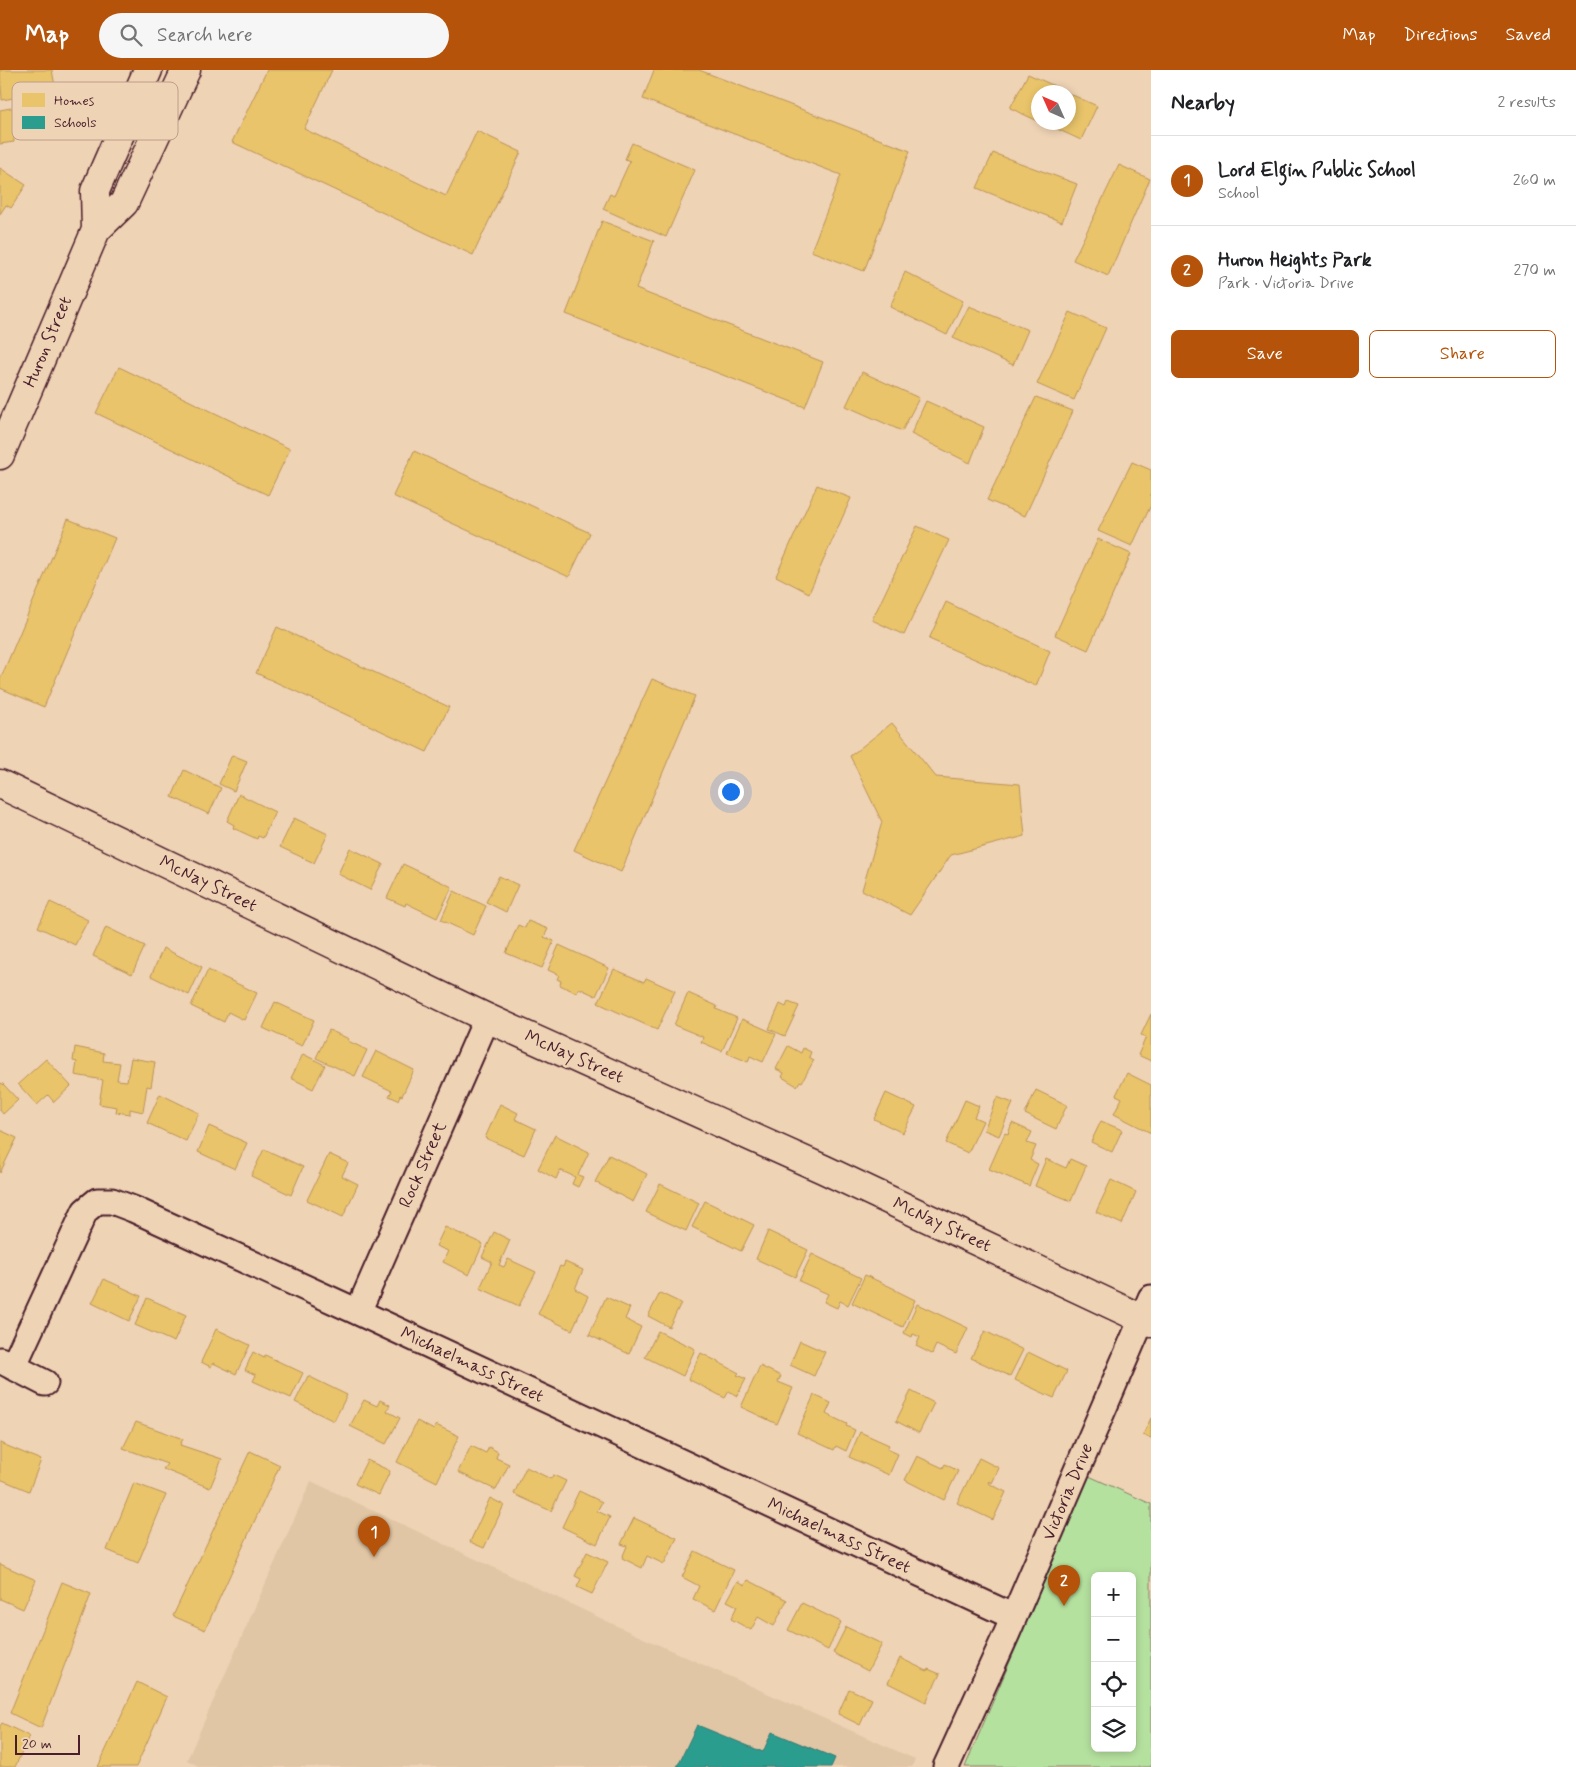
<!DOCTYPE html>
<html lang="en">
<head>
<meta charset="utf-8">
<style>
	body { margin:0; font-family:Mynerve,sans-serif; background:#f6f6f6; color:#202124 }
	.controls { position:absolute; right:15px; bottom:15px; display:grid; overflow:hidden; border-radius:8px; box-shadow:0 2px 8px #0003 }
	.controls button { width:45px; height:45px; display:grid; place-items:center; padding:0; border:0; border-bottom:1px solid #e0e0e0; background:#fff; color:#202124; font:25px sans-serif }
	.compass { position:absolute; left:1031px; top:15px; width:45px; height:45px; border-radius:50%; background:#fff; box-shadow:0 2px 8px #0003; rotate:315deg }
	.scale { position:absolute; left:15px; bottom:12px; width:65px; box-sizing:border-box; padding-left:5px; border:2px solid #4a1f2b; border-top:0; font-size:14px; line-height:18px; white-space:nowrap; color:#4a1f2b; -webkit-text-stroke:4px #efd3b5; paint-order:stroke }
	.you { position:absolute; left:730px; top:721px; width:18px; height:18px; margin:-12px; border:4px solid #fff; border-radius:50%; background:#1a73e8; box-shadow:0 0 0 8px #1a73e833 }
	.badge { display:grid; place-items:center; width:32px; height:32px; border-radius:50%; background:#b45309; color:#fff; font-size:16px; font-weight:700 }
	.pin { position:absolute; translate:-50% -41px; filter:drop-shadow(0 1px 2px #0008) }
	.pin::after { content:''; position:absolute; top:26px; width:18px; height:15px; background:inherit; clip-path:polygon(0 0,100% 0,50% 100%) }
	.list { margin:0; padding:0; list-style:none }
	h2 { display:flex; justify-content:space-between; align-items:center; height:65px; margin:0; padding:0 20px; font-size:21px }
	h2 small { font-size:16px; font-weight:400; color:#757577 }
	.list li { display:grid; grid-template-columns:32px 1fr auto; gap:15px; align-items:center; box-sizing:border-box; height:90px; padding:0 20px; border-top:1px solid #e0e0e0 }
	.list b { display:block; font-size:19px; white-space:nowrap }
	.list p { margin:0; font-size:16px; white-space:nowrap; color:#757577 }
	.list em { font-size:16px; font-style:normal; color:#757577 }
	.actions { display:flex; gap:10px; padding:15px 20px }
	.actions a { flex:1; padding:11px 0; border:1px solid #b45309; border-radius:8px; text-align:center; font-size:18px; color:#b45309 }
	.actions .main { background:#b45309; color:#fff }
	.icon { flex:none; width:28px; height:28px; fill:none; stroke:currentColor; stroke-width:2; stroke-linecap:round; stroke-linejoin:round }
	.map { position:relative; flex:none; width:1151px; height:1697px; overflow:hidden }
	header { display:flex; align-items:center; gap:30px; box-sizing:border-box; height:70px; padding:0 25px; background:#b45309; color:#fff }
	header strong { font-size:24px }
	nav { display:flex; gap:28px; margin-inline-start:auto; font-size:18px }
	.search { width:350px; height:45px; background:#f6f6f6; display:flex; align-items:center; gap:12px; box-sizing:border-box; padding:0 18px; border-radius:28px; color:#757577; font-size:19px }
	main { display:flex }
	aside { flex:1; background:#fff }
	.map>svg:first-child { display:block }
</style>
</head>
<body>
<header>
<strong>Map</strong>
<div class="search"><svg class="icon" aria-label="search" viewBox="0 0 24 24"><circle cx="10" cy="10" r="6"/><path d="M15 15l6 6"/></svg>Search here</div>
<nav><a>Map</a><a>Directions</a><a>Saved</a></nav>
</header>
<main>
<div class="map">
<svg width="1151" height="1697" viewBox="0 0 1151 1697">
	<rect width="100%" height="100%" fill="#efd3b5"/>
	<filter id="ink" filterUnits="userSpaceOnUse"><feTurbulence type="fractalNoise" baseFrequency=".02" numOctaves="2"/><feDisplacementMap in="SourceGraphic" scale="10" xChannelSelector="R" yChannelSelector="G"/><feConvolveMatrix kernelMatrix="1 2 1 2 8 2 1 2 1" color-interpolation-filters="sRGB"/></filter>
	<g filter="url(#ink)">
		<!-- built -->
		<path fill="#e1c6a5" d="M 311,1411 L 632,1563 L 915,1689 L 912,1697 L 200,1697 L 187,1690 Z"/>
		<!-- green -->
		<path fill="#b5e19f" stroke="#808065" fill-rule="evenodd" d="M 1089,1406 L 1151,1434 L 1151,1697 L 965,1697 ZM 1095,1506 L 1132,1506 L 1132,1678 L 1095,1678 Z"/>
		<!-- homes -->
		<path fill="#e9c46a" stroke="#b99257" d="M 0,0 L 52,0 L 56,21 L 2,30 Z
			M 267,0 L 332,0 L 304,59 L 446,126 L 477,61 L 521,82 L 473,185 L 232,72 Z
			M 654,0 L 699,0 L 910,81 L 864,201 L 811,181 L 841,105 L 643,29 Z
			M 1028,4 L 1068,22 L 1038,22 L 1038,51 L 1010,38 Z
			M 1068,23 L 1097,36 L 1081,70 L 1042,52 L 1068,52 Z
			M 32,34 L 37,63 L 14,67 L 14,72 L 0,74 L 0,40 Z
			M 632,73 L 695,100 L 666,167 L 603,139 L 610,124 L 614,126 L 630,91 L 625,89 Z
			M 993,83 L 1077,114 L 1062,152 L 977,118 Z
			M 1119,95 L 1150,109 L 1108,206 L 1073,190 Z
			M 0,98 L 26,115 L 11,138 L 6,135 L 0,144 Z
			M 602,151 L 654,171 L 636,219 L 823,292 L 805,337 L 566,244 Z
			M 905,202 L 963,231 L 947,265 L 890,237 Z
			M 969,236 L 1028,260 L 1013,295 L 953,268 Z
			M 1070,242 L 1106,258 L 1074,330 L 1037,314 Z
			M 119,297 L 290,379 L 268,425 L 96,343 Z
			M 862,302 L 919,328 L 902,361 L 846,336 Z
			M 1036,327 L 1073,341 L 1025,446 L 987,430 Z
			M 926,331 L 984,357 L 970,393 L 911,364 Z
			M 414,381 L 590,463 L 569,507 L 393,426 Z
			M 1132,392 L 1151,400 L 1151,435 L 1132,476 L 1098,461 Z
			M 817,415 L 851,428 L 809,523 L 776,506 Z
			M 68,449 L 115,468 L 44,637 L 0,618 L 0,610 Z
			M 917,456 L 949,470 L 904,565 L 872,550 Z
			M 1098,469 L 1131,484 L 1088,580 L 1055,565 Z
			M 946,532 L 1050,581 L 1036,616 L 929,569 Z
			M 277,557 L 449,637 L 427,682 L 256,603 Z
			M 652,609 L 695,626 L 621,802 L 574,780 Z
			M 892,653 L 936,707 L 1020,714 L 1025,766 L 951,785 L 910,845 L 862,820 L 882,752 L 850,686 Z
			M 232,685 L 247,691 L 234,721 L 219,714 Z
			M 184,700 L 221,718 L 209,744 L 172,727 Z
			M 239,724 L 275,742 L 263,768 L 258,766 L 257,769 L 233,758 L 234,755 L 227,751 Z
			M 294,748 L 328,764 L 314,793 L 280,777 Z
			M 350,778 L 383,794 L 370,820 L 338,804 Z
			M 403,794 L 452,817 L 437,848 L 406,833 L 405,836 L 387,828 Z
			M 499,806 L 518,815 L 506,842 L 486,832 Z
			M 454,821 L 486,836 L 473,865 L 441,850 Z
			M 50,832 L 88,850 L 75,875 L 38,857 Z
			M 528,851 L 548,859 L 544,867 L 554,871 L 542,898 L 506,883 L 518,855 L 525,858 Z
			M 106,857 L 145,876 L 132,904 L 93,886 Z
			M 559,875 L 609,898 L 596,926 L 579,918 L 577,923 L 560,915 L 561,911 L 557,909 L 559,905 L 548,900 Z
			M 163,878 L 202,897 L 189,925 L 151,906 Z
			M 614,899 L 644,912 L 646,908 L 675,921 L 657,960 L 598,933 Z
			M 208,900 L 257,923 L 244,950 L 228,942 L 224,952 L 191,936 Z
			M 688,923 L 717,936 L 716,939 L 737,948 L 722,981 L 701,972 L 703,967 L 674,955 Z
			M 275,932 L 314,950 L 302,976 L 263,958 Z
			M 788,932 L 799,936 L 785,966 L 769,959 L 780,934 L 786,937 Z
			M 1151,944 L 1151,991 L 1138,985 L 1146,967 L 1141,965 Z
			M 742,949 L 776,964 L 763,992 L 750,986 L 748,992 L 727,983 Z
			M 329,960 L 349,969 L 348,971 L 367,980 L 355,1006 L 316,988 Z
			M 788,976 L 801,983 L 803,978 L 811,982 L 809,987 L 814,990 L 802,1012 L 800,1011 L 797,1016 L 782,1007 L 784,1003 L 776,999 Z
			M 75,977 L 104,983 L 103,991 L 120,993 L 117,1010 L 127,1011 L 131,988 L 155,992 L 151,1017 L 147,1016 L 143,1042 L 130,1039 L 130,1044 L 116,1042 L 117,1037 L 99,1034 L 103,1010 L 75,1005 L 77,992 L 73,991 Z
			M 376,981 L 414,1000 L 402,1026 L 400,1025 L 398,1030 L 389,1026 L 392,1021 L 363,1007 Z
			M 303,984 L 325,995 L 313,1019 L 291,1008 Z
			M 46,989 L 71,1016 L 54,1032 L 48,1025 L 37,1035 L 18,1014 Z
			M 1127,1003 L 1151,1015 L 1151,1063 L 1114,1044 L 1122,1028 L 1116,1025 Z
			M 0,1013 L 3,1014 L 18,1030 L 3,1044 L 0,1040 Z
			M 1036,1020 L 1067,1035 L 1056,1059 L 1025,1044 Z
			M 886,1023 L 916,1037 L 903,1063 L 874,1049 Z
			M 160,1024 L 199,1043 L 186,1071 L 147,1053 Z
			M 997,1027 L 1013,1033 L 999,1066 L 984,1060 Z
			M 965,1030 L 979,1036 L 974,1047 L 983,1051 L 968,1083 L 946,1073 Z
			M 500,1034 L 518,1043 L 515,1049 L 536,1059 L 524,1085 L 485,1068 Z
			M 1101,1051 L 1122,1060 L 1112,1082 L 1091,1072 Z
			M 1012,1053 L 1032,1062 L 1027,1073 L 1036,1076 L 1030,1090 L 1038,1094 L 1029,1116 L 989,1099 L 1005,1063 L 1008,1064 Z
			M 209,1056 L 247,1073 L 235,1099 L 198,1082 Z
			M 0,1060 L 17,1068 L 0,1103 Z
			M 555,1065 L 589,1082 L 578,1105 L 583,1107 L 578,1117 L 572,1114 L 575,1107 L 560,1100 L 556,1109 L 538,1099 Z
			M 264,1079 L 303,1097 L 291,1125 L 251,1106 Z
			M 329,1084 L 348,1093 L 342,1106 L 358,1114 L 343,1147 L 307,1130 Z
			M 609,1085 L 647,1104 L 633,1132 L 595,1112 Z
			M 1046,1089 L 1066,1098 L 1070,1089 L 1086,1096 L 1071,1131 L 1035,1116 Z
			M 1111,1110 L 1136,1122 L 1122,1154 L 1096,1142 Z
			M 660,1114 L 699,1133 L 686,1161 L 646,1142 Z
			M 705,1131 L 754,1155 L 741,1181 L 692,1157 Z
			M 445,1157 L 483,1174 L 469,1205 L 443,1192 L 448,1181 L 436,1176 Z
			M 768,1161 L 808,1180 L 795,1207 L 756,1189 Z
			M 494,1162 L 510,1170 L 499,1195 L 504,1197 L 508,1189 L 536,1202 L 519,1236 L 480,1218 L 492,1192 L 482,1187 Z
			M 812,1184 L 861,1208 L 848,1235 L 840,1231 L 837,1238 L 824,1232 L 828,1224 L 799,1211 Z
			M 565,1192 L 583,1200 L 575,1219 L 588,1226 L 572,1260 L 538,1244 L 560,1196 L 563,1197 Z
			M 865,1205 L 895,1219 L 895,1220 L 915,1230 L 903,1257 L 852,1233 Z
			M 104,1209 L 141,1226 L 129,1251 L 92,1233 Z
			M 660,1223 L 681,1233 L 669,1257 L 648,1246 Z
			M 606,1227 L 630,1238 L 625,1249 L 641,1257 L 629,1284 L 589,1265 Z
			M 147,1228 L 186,1245 L 174,1272 L 135,1255 Z
			M 917,1234 L 968,1258 L 956,1284 L 936,1275 L 932,1284 L 916,1276 L 920,1267 L 913,1264 L 912,1267 L 904,1263 Z
			M 216,1259 L 250,1275 L 236,1304 L 213,1293 L 211,1297 L 201,1292 Z
			M 658,1261 L 695,1279 L 683,1306 L 645,1287 Z
			M 985,1261 L 1023,1280 L 1010,1306 L 971,1288 Z
			M 800,1271 L 825,1282 L 814,1306 L 790,1295 Z
			M 253,1282 L 264,1288 L 265,1285 L 303,1303 L 291,1328 L 253,1311 L 256,1305 L 245,1300 Z
			M 1028,1282 L 1067,1301 L 1054,1328 L 1015,1310 Z
			M 701,1283 L 739,1303 L 737,1305 L 746,1309 L 737,1326 L 729,1321 L 725,1328 L 688,1309 Z
			M 760,1296 L 781,1306 L 778,1312 L 793,1318 L 777,1354 L 741,1337 Z
			M 308,1306 L 347,1325 L 334,1351 L 295,1332 Z
			M 911,1321 L 934,1333 L 919,1363 L 896,1351 Z
			M 814,1325 L 831,1333 L 826,1344 L 847,1354 L 846,1356 L 855,1360 L 846,1381 L 836,1376 L 834,1380 L 797,1363 Z
			M 364,1330 L 377,1336 L 380,1330 L 390,1335 L 387,1341 L 400,1348 L 386,1374 L 350,1356 Z
			M 1151,1348 L 1151,1368 L 1143,1365 Z
			M 417,1351 L 434,1360 L 436,1355 L 459,1366 L 437,1412 L 397,1392 Z
			M 136,1352 L 183,1369 L 180,1375 L 222,1389 L 210,1418 L 163,1399 L 167,1394 L 123,1378 Z
			M 860,1362 L 889,1375 L 887,1379 L 898,1384 L 889,1405 L 849,1387 Z
			M 0,1373 L 41,1390 L 29,1421 L 0,1409 Z
			M 471,1376 L 486,1383 L 489,1377 L 498,1382 L 496,1388 L 509,1394 L 496,1420 L 458,1402 Z
			M 250,1381 L 280,1395 L 205,1560 L 173,1546 Z
			M 917,1386 L 943,1398 L 945,1394 L 958,1401 L 944,1430 L 905,1410 Z
			M 979,1388 L 999,1398 L 992,1413 L 989,1411 L 988,1413 L 1006,1422 L 993,1450 L 957,1433 Z
			M 367,1390 L 390,1401 L 379,1425 L 355,1414 Z
			M 526,1397 L 551,1409 L 553,1405 L 566,1411 L 551,1441 L 514,1424 Z
			M 134,1413 L 166,1425 L 138,1493 L 107,1480 Z
			M 579,1421 L 602,1432 L 597,1441 L 610,1447 L 597,1474 L 562,1457 Z
			M 490,1428 L 504,1435 L 484,1478 L 470,1472 Z
			M 634,1448 L 677,1468 L 664,1494 L 647,1486 L 642,1498 L 622,1488 L 627,1476 L 621,1474 Z
			M 695,1481 L 734,1500 L 715,1540 L 693,1529 L 699,1516 L 682,1507 Z
			M 587,1482 L 608,1492 L 592,1524 L 577,1517 L 581,1509 L 575,1506 Z
			M 0,1494 L 36,1510 L 23,1539 L 0,1529 Z
			M 748,1510 L 787,1530 L 774,1556 L 758,1547 L 751,1560 L 731,1549 L 737,1536 L 727,1531 L 738,1511 L 745,1515 Z
			M 62,1512 L 91,1524 L 41,1658 L 10,1643 Z
			M 802,1533 L 841,1552 L 828,1580 L 788,1560 Z
			M 846,1557 L 882,1574 L 868,1601 L 833,1583 Z
			M 900,1588 L 927,1601 L 928,1599 L 940,1604 L 926,1632 L 888,1613 Z
			M 137,1612 L 167,1627 L 136,1697 L 98,1697 Z
			M 849,1619 L 872,1629 L 860,1655 L 838,1644 Z
			M 2,1653 L 29,1666 L 15,1697 L 0,1697 L 0,1656 Z"/>
		<!-- schools -->
		<path fill="#2a9d8f" stroke="#347771" d="M 697,1655 L 763,1682 L 772,1662 L 835,1688 L 831,1697 L 677,1697 Z"/>
		<g fill="none" stroke-linecap="round" stroke-linejoin="round">
			<!-- minor casing -->
			<g stroke="#4a1f2b" stroke-width="29">
				<path id="minor" d="M 358,1242 L 487,948
					M 0,1290 L 45,1313
					M 13,1297 L 85,1141 L 97,1131 L 112,1131 L 133,1139 L 358,1242 L 1014,1547
					M 946,1697 L 1007,1563 L 1151,1228"/>
			</g>
			<!-- tertiary casing -->
			<g stroke="#4a1f2b" stroke-width="31">
				<path id="tertiary" d="M 0,714 L 487,948 L 823,1099 L 1151,1253"/>
			</g>
			<!-- secondary casing -->
			<g stroke="#4a1f2b" stroke-width="31">
				<path id="secondary" d="M 96,160 L 124,133 L 186,0
					M 0,385 L 96,160 L 95,121 L 148,0"/>
			</g>
			<!-- minor -->
			<use href="#minor" stroke="#efd3b5" stroke-width="25"/>
			<!-- tertiary -->
			<use href="#tertiary" stroke="#efd3b5" stroke-width="28"/>
			<!-- secondary -->
			<use href="#secondary" stroke="#efd3b5" stroke-width="28"/>
		</g>
	</g>
	<g text-anchor="middle" dominant-baseline="central" stroke-width="5" stroke-linejoin="round" paint-order="stroke">
		<!-- street labels -->
		<g font-size="18" fill="#4a1f2b" stroke="#efd3b5">
			<text transform="translate(48 272) rotate(-67)">Huron Street</text>
			<text transform="translate(208 814) rotate(26)">McNay Street</text>
			<text transform="translate(574 987) rotate(24)">McNay Street</text>
			<text transform="translate(423 1095) rotate(-66)">Rock Street</text>
			<text transform="translate(942 1155) rotate(25)">McNay Street</text>
			<text transform="translate(472 1295) rotate(25)">Michaelmass Street</text>
			<text transform="translate(1068 1422) rotate(-67)">Victoria Drive</text>
			<text transform="translate(839 1466) rotate(25)">Michaelmass Street</text>
		</g>
	</g>
	<!-- legend -->
	<rect x="12" y="12" width="166" height="58" rx="8" fill="#efd3b5" stroke="#be9d8c" stroke-width="1"/>
	<rect x="22" y="23" width="23" height="14" fill="#e9c46a"/>
	<rect x="22" y="46" width="23" height="13" fill="#2a9d8f"/>
	<g font-size="14" fill="#4a1f2b">
		<text x="54" y="35">Homes</text>
		<text x="54" y="57">Schools</text>
	</g>
</svg>
<div class="controls">
<button>+</button>
<button>−</button>
<button><svg class="icon" aria-label="locate" viewBox="0 0 24 24"><circle cx="12" cy="12" r="6"/><path d="M12 2v4M12 18v4M2 12h4M18 12h4"/></svg></button>
<button><svg class="icon" aria-label="layers" viewBox="0 0 24 24"><path d="M12 4l9 5-9 5-9-5zM3 14l9 5 9-5"/></svg></button>
</div>
<svg class="compass" viewBox="-18 -18 36 36"><path d="M0-13l5 13h-10z" fill="#e53935"/><path d="M0 13l5-13h-10z" fill="#757577"/></svg>
<div class="scale">20 m</div>
<div class="you"></div>
<div class="pin badge" style="left:374px;top:1487px">1</div>
<div class="pin badge" style="left:1064px;top:1536px">2</div>
</div>
<aside>
<h2>Nearby<small>2 results</small></h2>
<ul class="list">
<li><span class="badge">1</span><div><b>Lord Elgin Public School</b><p>School</p></div><em>260 m</em></li>
<li><span class="badge">2</span><div><b>Huron Heights Park</b><p>Park · Victoria Drive</p></div><em>270 m</em></li>
</ul>
<div class="actions"><a class="main">Save</a><a>Share</a></div>
</aside>
</main>
</body>
</html>
